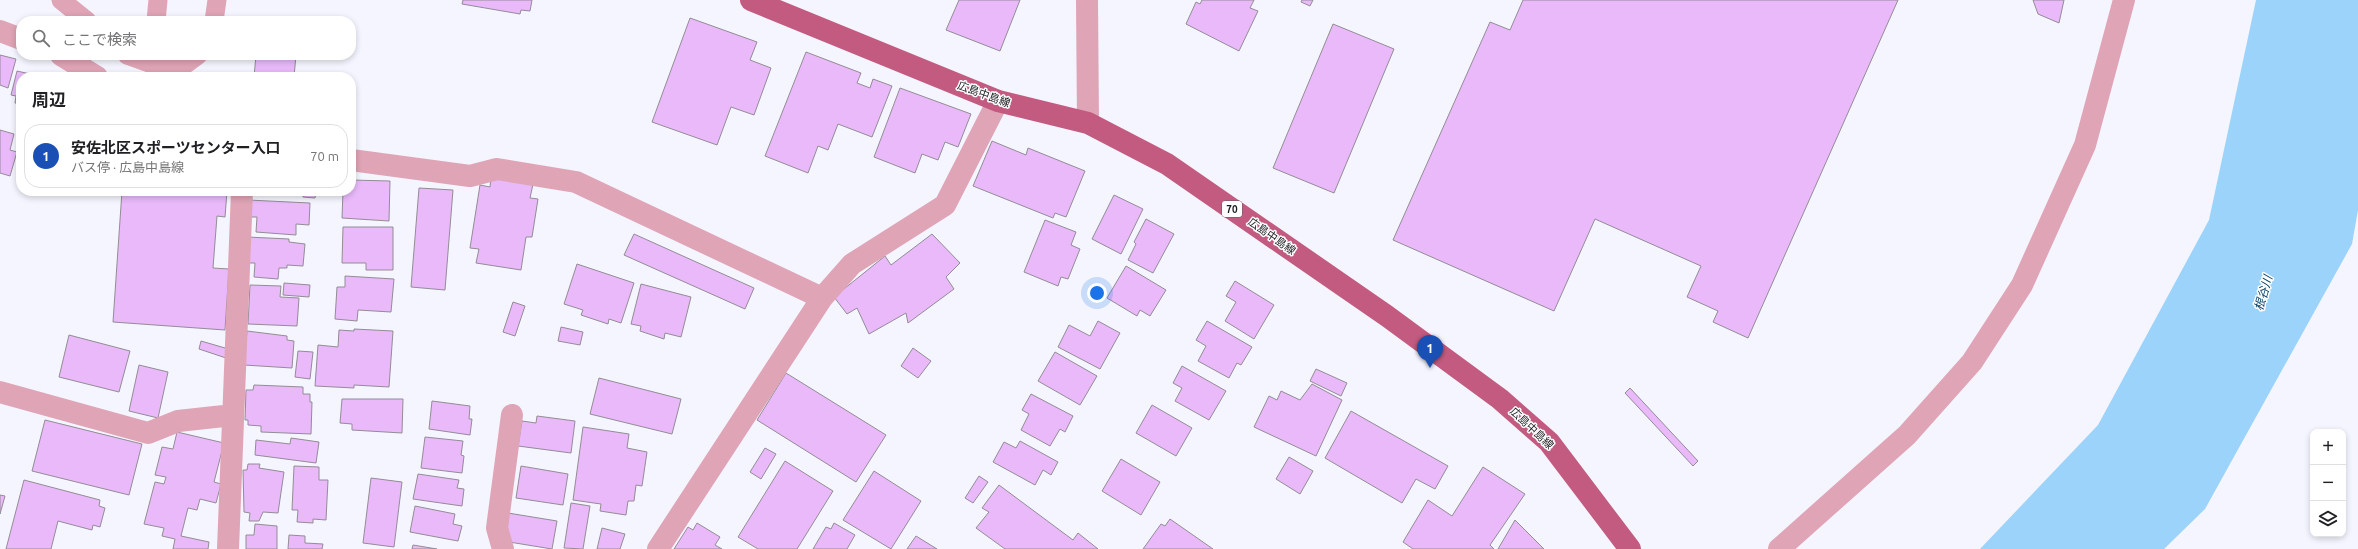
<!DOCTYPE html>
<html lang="ja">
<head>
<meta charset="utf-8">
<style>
	body { margin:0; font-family:Ubuntu,"Noto Sans JP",sans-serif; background:#f2f2f2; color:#202124 }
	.controls { position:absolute; right:12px; bottom:12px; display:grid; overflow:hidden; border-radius:8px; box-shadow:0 2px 6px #0003 }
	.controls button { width:36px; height:36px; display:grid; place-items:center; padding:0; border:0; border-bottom:1px solid #e0e0e0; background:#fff; color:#202124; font:20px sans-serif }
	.you { position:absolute; left:1097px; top:293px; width:14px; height:14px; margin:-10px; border:3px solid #fff; border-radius:50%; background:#1a73e8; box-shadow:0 0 0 6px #1a73e833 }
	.badge { display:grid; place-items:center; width:26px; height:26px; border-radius:50%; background:#0f766e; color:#fff; font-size:13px; font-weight:700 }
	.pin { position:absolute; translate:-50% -33px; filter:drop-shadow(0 1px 2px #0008) }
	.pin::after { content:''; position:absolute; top:21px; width:14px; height:12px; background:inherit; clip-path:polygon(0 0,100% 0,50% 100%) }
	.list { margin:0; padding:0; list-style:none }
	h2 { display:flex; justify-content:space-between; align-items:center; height:52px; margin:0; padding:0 16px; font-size:17px }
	h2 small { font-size:13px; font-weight:400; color:#757577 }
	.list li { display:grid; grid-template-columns:26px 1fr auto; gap:12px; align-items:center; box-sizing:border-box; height:64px; margin:0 8px 8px; padding:0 8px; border:1px solid #e0e0e0; border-radius:16px }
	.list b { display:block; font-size:15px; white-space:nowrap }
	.list p { margin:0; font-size:13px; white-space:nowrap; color:#757577 }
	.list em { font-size:13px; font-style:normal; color:#757577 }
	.icon { flex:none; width:22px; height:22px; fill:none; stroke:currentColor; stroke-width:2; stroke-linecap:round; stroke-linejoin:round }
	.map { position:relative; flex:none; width:2358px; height:549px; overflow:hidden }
	.search { position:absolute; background:#fff; box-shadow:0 2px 6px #0003; left:16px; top:16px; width:340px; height:44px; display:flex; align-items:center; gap:10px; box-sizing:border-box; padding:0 14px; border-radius:16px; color:#757577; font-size:15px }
	.panel { position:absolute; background:#fff; box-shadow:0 2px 6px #0003; left:16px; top:72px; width:340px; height:124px; border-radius:16px }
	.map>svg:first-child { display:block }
</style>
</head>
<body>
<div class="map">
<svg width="2358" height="549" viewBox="0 0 2358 549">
	<rect width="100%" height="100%" fill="#f4f5fe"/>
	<!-- water -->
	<path fill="#9bd3fb" d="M 2256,0 L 2358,0 L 2358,210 L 2352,244 L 2205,509 L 2164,549 L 1980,549 L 2098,425 L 2209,220 Z"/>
	<!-- building -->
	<path fill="#e9b9fa" stroke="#938c95" d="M 463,0 L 532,0 L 530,11 L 521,10 L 520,14 L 462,4 Z
		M 959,0 L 1020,0 L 1000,51 L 946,30 Z
		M 1202,0 L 1254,0 L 1250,8 L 1258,11 L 1239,51 L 1186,24 L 1196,2 L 1200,4 Z
		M 1302,0 L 1313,0 L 1310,6 L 1301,2 Z
		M 1523,0 L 1898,0 L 1748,338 L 1713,322 L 1718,311 L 1687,297 L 1701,266 L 1595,219 L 1554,311 L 1393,240 L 1490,22 L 1510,30 Z
		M 2033,0 L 2064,0 L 2059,23 L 2038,14 Z
		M 690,18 L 757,42 L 750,60 L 771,68 L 754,115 L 731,107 L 717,145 L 652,122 Z
		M 1333,24 L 1394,49 L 1334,193 L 1273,168 Z
		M 806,52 L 861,73 L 857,83 L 870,88 L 873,79 L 892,86 L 872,137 L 838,124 L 828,150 L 818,146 L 808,173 L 765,156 Z
		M 0,55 L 16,59 L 8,88 L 0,85 Z
		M 256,55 L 296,55 L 294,77 L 254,77 Z
		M 17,71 L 39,76 L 21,77 L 21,104 L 15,103 L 16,96 L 11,95 Z
		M 900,88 L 971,114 L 958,147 L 945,142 L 938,160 L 922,154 L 915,173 L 874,157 Z
		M 0,130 L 14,134 L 10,150 L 17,152 L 10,176 L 0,173 Z
		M 992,141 L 1026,155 L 1028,148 L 1085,171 L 1066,217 L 1055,213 L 1053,218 L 973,186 Z
		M 491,178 L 533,184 L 530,198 L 538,199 L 532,237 L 526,237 L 521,270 L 476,263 L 479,249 L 470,248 L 480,185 L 490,187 Z
		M 351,180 L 390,181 L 389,221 L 342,218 L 343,191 L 351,191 Z
		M 419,188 L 453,190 L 445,290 L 411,287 Z
		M 122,191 L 227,191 L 225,217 L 217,216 L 213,268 L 229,269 L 225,330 L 113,322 Z
		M 245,191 L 301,191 L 300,195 Z
		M 303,191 L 316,191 L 315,198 L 303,197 Z
		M 1114,195 L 1143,209 L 1121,254 L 1092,239 Z
		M 248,200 L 310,203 L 309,225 L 296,224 L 296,235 L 256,232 L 257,217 L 247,217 Z
		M 1146,219 L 1174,234 L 1153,273 L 1128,260 L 1136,244 L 1134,242 Z
		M 1045,220 L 1076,232 L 1071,245 L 1080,249 L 1068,279 L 1061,277 L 1058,286 L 1024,272 Z
		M 343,227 L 393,227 L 393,270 L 366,270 L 366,263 L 342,263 Z
		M 634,234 L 754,288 L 745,309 L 624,255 Z
		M 932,234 L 960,263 L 946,277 L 954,289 L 908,323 L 906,313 L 869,334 L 857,308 L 847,314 L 834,297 L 885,256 L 891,265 Z
		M 247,237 L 289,239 L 289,242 L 305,244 L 303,266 L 287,265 L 287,268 L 279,268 L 278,279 L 254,277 L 255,263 L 246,263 Z
		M 577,264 L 634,283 L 621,323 L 609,319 L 608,324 L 581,315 L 583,310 L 564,304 Z
		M 1126,266 L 1166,290 L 1150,316 L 1140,310 L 1137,316 L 1107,298 Z
		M 345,276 L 394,279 L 391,312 L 358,310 L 357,321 L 335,319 L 337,287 L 345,287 Z
		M 1235,281 L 1274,305 L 1254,339 L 1225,321 L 1236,302 L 1226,296 Z
		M 284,283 L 310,285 L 309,297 L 283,295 Z
		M 641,284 L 691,297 L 681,337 L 665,333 L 664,339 L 640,331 L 641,326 L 631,324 Z
		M 250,285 L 281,286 L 280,297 L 299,298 L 297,326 L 248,324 Z
		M 513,302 L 525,306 L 515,336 L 503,332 Z
		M 1098,321 L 1120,333 L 1100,369 L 1058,347 L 1069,325 L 1090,336 Z
		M 1207,321 L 1252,347 L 1241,365 L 1237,363 L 1229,378 L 1198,361 L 1206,346 L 1196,340 Z
		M 561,327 L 583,332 L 580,345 L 558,341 Z
		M 354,329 L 393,331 L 389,387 L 354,385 L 354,388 L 315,386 L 318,345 L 338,347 L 339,330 L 354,331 Z
		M 247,331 L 287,336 L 287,340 L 294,341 L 292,368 L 244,365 Z
		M 69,335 L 130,351 L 119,392 L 59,377 Z
		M 201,341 L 232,350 L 229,359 L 199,349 Z
		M 913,348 L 931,361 L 918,378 L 901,366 Z
		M 298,351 L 313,352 L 310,379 L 295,377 Z
		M 1055,352 L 1097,376 L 1080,405 L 1038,381 Z
		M 139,365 L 168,372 L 158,418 L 129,411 Z
		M 1182,366 L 1226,391 L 1209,420 L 1175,401 L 1182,388 L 1173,383 Z
		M 1316,369 L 1347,383 L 1341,396 L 1310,381 Z
		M 786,373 L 886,435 L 856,482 L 757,420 Z
		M 599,378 L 681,399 L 672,434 L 590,414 Z
		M 1312,384 L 1342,400 L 1316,456 L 1254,427 L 1269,396 L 1277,400 L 1281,391 L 1300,400 Z
		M 254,385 L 303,387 L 303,394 L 310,394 L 310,402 L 312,402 L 311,434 L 261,432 L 261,426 L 248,425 L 248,420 L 245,420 L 246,390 L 253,390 Z
		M 1630,388 L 1698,461 L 1693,466 L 1625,393 Z
		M 1031,394 L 1073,416 L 1065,432 L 1060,429 L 1050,446 L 1021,430 L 1029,414 L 1022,410 Z
		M 342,399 L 403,399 L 402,433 L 352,430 L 352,424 L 340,423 Z
		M 432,401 L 470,406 L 469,419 L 472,419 L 470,435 L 429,429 Z
		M 1152,405 L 1192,428 L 1176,456 L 1136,433 Z
		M 1351,411 L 1448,466 L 1435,489 L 1416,479 L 1402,503 L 1325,458 Z
		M 537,416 L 575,421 L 571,453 L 518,446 L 522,421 L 536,423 Z
		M 45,420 L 142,444 L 129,495 L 32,471 Z
		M 583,427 L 629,434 L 627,448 L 647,452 L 642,486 L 636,485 L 634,501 L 628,501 L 626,515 L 600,511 L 601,504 L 573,500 Z
		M 177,432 L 224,443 L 214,482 L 221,484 L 216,503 L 200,499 L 197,510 L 188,508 L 181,536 L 209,542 L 208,549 L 173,549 L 175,539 L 162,536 L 164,528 L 144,524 L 155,482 L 164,484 L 166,477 L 155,475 L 162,447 L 173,449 Z
		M 425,437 L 463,441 L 461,455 L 464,456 L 462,473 L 421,468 Z
		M 291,438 L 319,442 L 316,463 L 255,455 L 256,440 L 290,444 Z
		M 1020,441 L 1058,462 L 1051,475 L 1043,470 L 1035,485 L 993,462 L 1004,442 L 1016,448 Z
		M 765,448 L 776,454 L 761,479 L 750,472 Z
		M 1289,457 L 1313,471 L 1300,494 L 1276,479 Z
		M 1121,459 L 1160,482 L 1141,515 L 1102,491 Z
		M 785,461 L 833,491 L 797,549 L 758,549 L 738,537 Z
		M 248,464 L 260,464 L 259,468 L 284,472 L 278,513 L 263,512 L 259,521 L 249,521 L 250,513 L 244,512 L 243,470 L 247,470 Z
		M 294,466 L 319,467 L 319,480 L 328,480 L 326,520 L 313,519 L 313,523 L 297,522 L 298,510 L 292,510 Z
		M 521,466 L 568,474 L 563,505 L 516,498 Z
		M 1483,467 L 1525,494 L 1490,545 L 1494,549 L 1413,549 L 1403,542 L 1428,500 L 1452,516 Z
		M 874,471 L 921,501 L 891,549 L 843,520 Z
		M 418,474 L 459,480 L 457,488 L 464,489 L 462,506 L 413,499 Z
		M 979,476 L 988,482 L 973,503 L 965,498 Z
		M 371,478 L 402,482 L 394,547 L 363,543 Z
		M 24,480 L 100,500 L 99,506 L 105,508 L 100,527 L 93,525 L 92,530 L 58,521 L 51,549 L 6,549 Z
		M 999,485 L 1073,540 L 1078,533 L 1098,549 L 1005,549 L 976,528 L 989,512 L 982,508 Z
		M 0,495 L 5,496 L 0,514 Z
		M 571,503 L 590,506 L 583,549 L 564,548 Z
		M 415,506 L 455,514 L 453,524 L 462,526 L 458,541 L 410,532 Z
		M 508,513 L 557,521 L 552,549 L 503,541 Z
		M 1170,519 L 1213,549 L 1143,549 L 1161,524 L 1165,526 Z
		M 1515,520 L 1544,549 L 1498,549 Z
		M 697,523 L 720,537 L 715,545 L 722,549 L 674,549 L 688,527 L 693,530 Z
		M 834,523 L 855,535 L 847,549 L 813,549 L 826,527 L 831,529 Z
		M 255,524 L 277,526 L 277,549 L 246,549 L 246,535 L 254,535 Z
		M 602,528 L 625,534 L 620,549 L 597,549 Z
		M 289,535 L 305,536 L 305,543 L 323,544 L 322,549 L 288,549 Z
		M 916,536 L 937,549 L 907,549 Z
		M 413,545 L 437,549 L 412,549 Z"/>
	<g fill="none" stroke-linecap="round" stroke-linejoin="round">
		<!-- service -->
		<path stroke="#dfa4b5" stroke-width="19" d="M 61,0 L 87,21
			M 156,21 L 158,0
			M 214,21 L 217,0
			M 127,55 L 152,64 L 183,66 L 198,55"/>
		<!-- minor -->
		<path stroke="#dfa4b5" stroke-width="22" d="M 0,31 L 21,39
			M 61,55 L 97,77
			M 351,160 L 470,176 L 497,169 L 576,182 L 822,298
			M 0,392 L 148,433 L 178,421 L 233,415
			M 228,549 L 242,191
			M 503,549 L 497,528 L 512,415
			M 658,549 L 822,298 L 852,264 L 945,205 L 998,101"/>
		<!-- tertiary -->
		<path stroke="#dfa4b5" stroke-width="22" d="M 1087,0 L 1088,123
			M 1779,549 L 1907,435 L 1972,362 L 2022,285 L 2085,145 L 2124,0"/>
		<!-- primary -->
		<path stroke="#c25b7f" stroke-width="22" d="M 751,0 L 998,101 L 1088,123 L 1167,164 L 1387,316 L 1500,399 L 1549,442 L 1630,549"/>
	</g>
	<g text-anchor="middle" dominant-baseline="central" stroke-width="3" stroke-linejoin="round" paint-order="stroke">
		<!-- shield labels -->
		<rect fill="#fff" stroke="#5e5f61" stroke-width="1" x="1222" y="201" width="20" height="16" rx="3"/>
		<g font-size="10" font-weight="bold" fill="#191a1d">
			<text x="1232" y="209">70</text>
		</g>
		<!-- street labels -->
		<g font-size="11" fill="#191a1d" stroke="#fff">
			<text transform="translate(984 94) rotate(20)">広島中島線</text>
			<text transform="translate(1272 236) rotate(35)">広島中島線</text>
			<text transform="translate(1532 428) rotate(43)">広島中島線</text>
		</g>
		<!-- water labels -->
		<g font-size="12" font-style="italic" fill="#094364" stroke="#fff">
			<text transform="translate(2263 293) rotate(-74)">根谷川</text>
		</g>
	</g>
</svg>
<div class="controls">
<button>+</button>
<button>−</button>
<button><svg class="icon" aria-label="layers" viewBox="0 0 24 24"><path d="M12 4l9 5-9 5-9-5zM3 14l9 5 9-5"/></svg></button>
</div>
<div class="you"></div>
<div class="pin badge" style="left:1430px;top:368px;background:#1a4fb4">1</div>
<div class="search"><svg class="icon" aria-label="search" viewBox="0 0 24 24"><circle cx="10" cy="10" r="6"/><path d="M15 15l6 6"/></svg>ここで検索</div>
<section class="panel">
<h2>周辺<small></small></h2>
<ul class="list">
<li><span class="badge" style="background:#1a4fb4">1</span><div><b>安佐北区スポーツセンター入口</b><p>バス停 · 広島中島線</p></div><em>70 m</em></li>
</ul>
</section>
</div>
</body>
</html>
